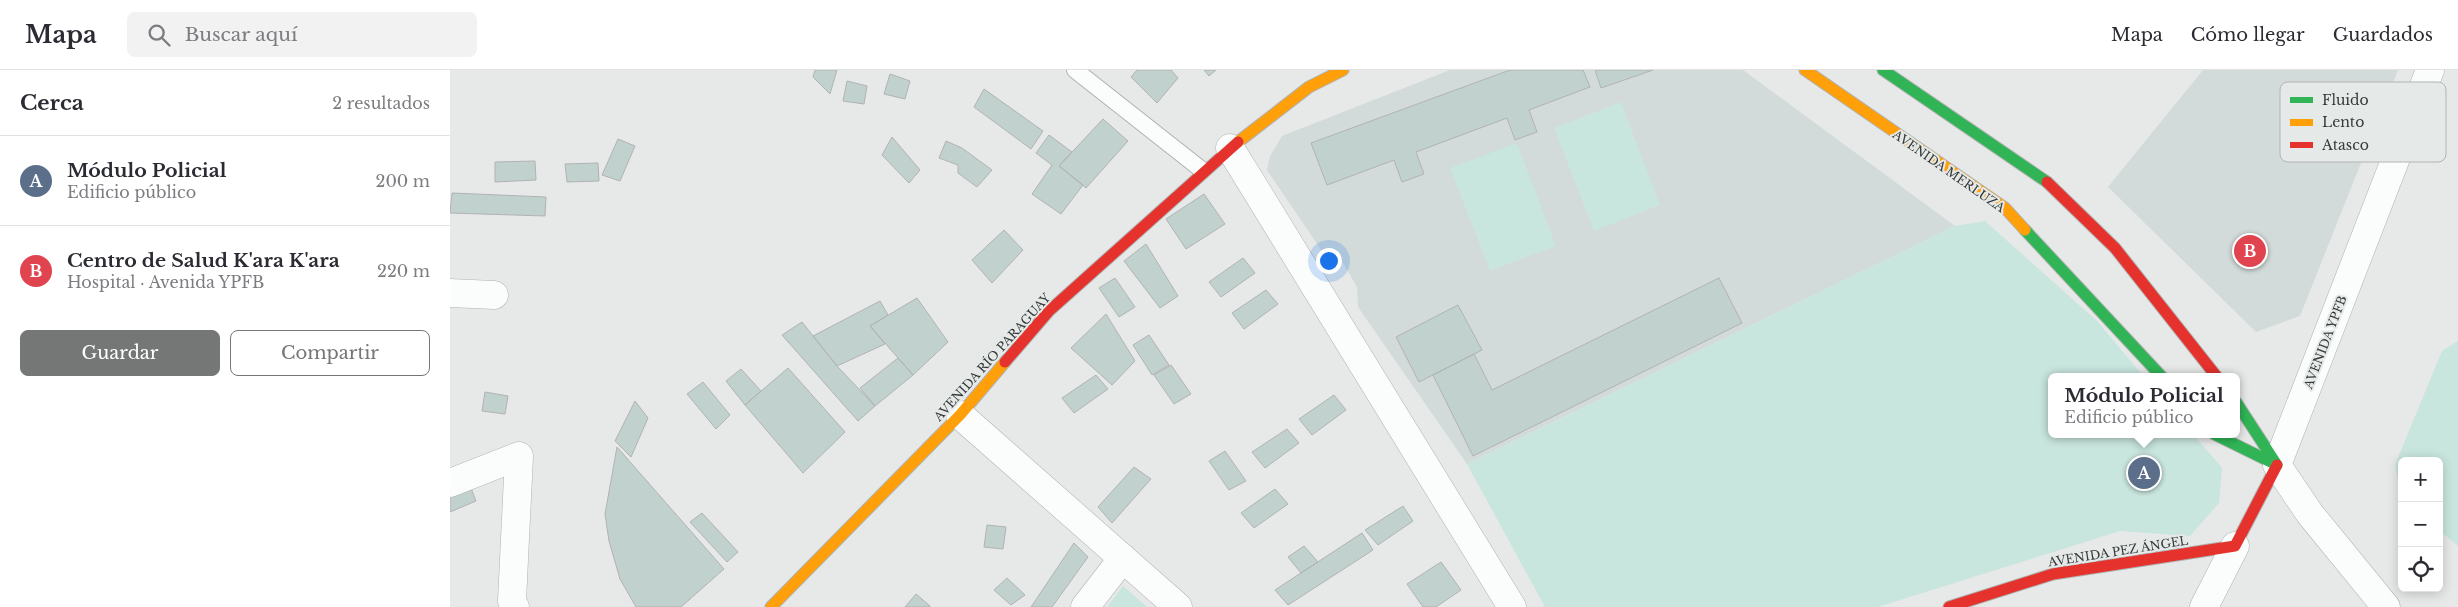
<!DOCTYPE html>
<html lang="es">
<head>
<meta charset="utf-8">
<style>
	body { margin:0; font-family:"Libre Baskerville",serif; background:#f2f2f3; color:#2b2b33 }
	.controls { position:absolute; right:15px; bottom:15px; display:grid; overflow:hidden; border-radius:8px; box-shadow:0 2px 12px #0003 }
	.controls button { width:45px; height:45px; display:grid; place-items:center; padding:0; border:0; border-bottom:1px solid #e1e1e2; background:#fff; color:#2b2b33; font:25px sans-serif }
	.you { position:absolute; left:878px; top:190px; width:18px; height:18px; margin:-12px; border:4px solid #fff; border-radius:50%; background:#1a73e8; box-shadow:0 0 0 8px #1a73e833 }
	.badge { display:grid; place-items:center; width:32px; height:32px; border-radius:50%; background:#747776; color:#fff; font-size:16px; font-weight:700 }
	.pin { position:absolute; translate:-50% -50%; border:2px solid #fff; box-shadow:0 1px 5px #0006 }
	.popup { position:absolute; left:1598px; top:303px; width:192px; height:65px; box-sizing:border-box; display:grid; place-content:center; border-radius:8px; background:#fff; filter:drop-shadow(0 1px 4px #0005); font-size:16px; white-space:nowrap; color:#7c7c81 }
	.popup b { font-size:19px; color:#2b2b33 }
	.popup::after { content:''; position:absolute; left:50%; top:100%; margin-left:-10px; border:10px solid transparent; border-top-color:#fff }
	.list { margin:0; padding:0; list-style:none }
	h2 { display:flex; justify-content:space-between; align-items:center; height:65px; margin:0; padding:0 20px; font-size:21px }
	h2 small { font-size:16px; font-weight:400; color:#7c7c81 }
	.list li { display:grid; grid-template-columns:32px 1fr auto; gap:15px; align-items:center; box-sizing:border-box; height:90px; padding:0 20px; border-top:1px solid #e1e1e2 }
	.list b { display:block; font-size:19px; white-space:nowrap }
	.list p { margin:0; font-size:16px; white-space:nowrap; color:#7c7c81 }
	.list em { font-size:16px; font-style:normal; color:#7c7c81 }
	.actions { display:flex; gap:10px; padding:15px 20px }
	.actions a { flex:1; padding:11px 0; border:1px solid #747776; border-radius:8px; text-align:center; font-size:18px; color:#747776 }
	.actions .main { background:#747776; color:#fff }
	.icon { flex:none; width:28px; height:28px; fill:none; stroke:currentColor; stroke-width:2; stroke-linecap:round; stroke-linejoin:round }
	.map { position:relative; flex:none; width:2008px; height:537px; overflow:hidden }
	header { display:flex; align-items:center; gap:30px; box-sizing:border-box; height:70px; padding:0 25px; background:#fff; border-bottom:1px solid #e1e1e2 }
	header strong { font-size:24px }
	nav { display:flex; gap:28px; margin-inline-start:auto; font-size:18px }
	.search { width:350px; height:45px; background:#f2f2f3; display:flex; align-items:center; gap:12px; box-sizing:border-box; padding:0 18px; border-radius:8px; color:#7c7c81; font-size:19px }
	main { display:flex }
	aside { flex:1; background:#fff }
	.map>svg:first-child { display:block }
</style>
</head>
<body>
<header>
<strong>Mapa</strong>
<div class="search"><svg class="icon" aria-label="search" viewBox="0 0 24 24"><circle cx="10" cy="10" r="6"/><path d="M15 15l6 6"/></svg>Buscar aquí</div>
<nav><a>Mapa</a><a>Cómo llegar</a><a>Guardados</a></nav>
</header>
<main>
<aside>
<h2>Cerca<small>2 resultados</small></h2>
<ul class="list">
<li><span class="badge" style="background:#5c6f8a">A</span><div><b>Módulo Policial</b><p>Edificio público</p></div><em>200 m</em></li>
<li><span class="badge" style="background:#e0444e">B</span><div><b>Centro de Salud K'ara K'ara</b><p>Hospital · Avenida YPFB</p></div><em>220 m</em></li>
</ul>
<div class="actions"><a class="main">Guardar</a><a>Compartir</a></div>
</aside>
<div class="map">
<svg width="2008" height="537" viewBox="0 0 2008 537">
	<rect width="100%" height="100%" fill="#e6e9e8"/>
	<!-- built -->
	<path fill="#d2dbd9" d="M 1000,0 L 1293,0 L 1505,156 L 1017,394 L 908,237 L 907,217 L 892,191 L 876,187 L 817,100 L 820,86 L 832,66 Z
		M 1753,0 L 1948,0 L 1850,246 L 1806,262 L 1658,117 Z"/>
	<!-- green -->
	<path fill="#c8e5de" d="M 1171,32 L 1210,135 L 1144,161 L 1104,58 Z
		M 1067,73 L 1106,176 L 1040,201 L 1000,98 Z
		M 1535,151 L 1647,251 L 1694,307 L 1602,307 L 1602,364 L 1743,364 L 1772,398 L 1769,433 L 1740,466 L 1670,461 L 1428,537 L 1095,537 L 1017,394 L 1505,156 Z
		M 2008,271 L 2008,476 L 1989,460 L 1989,391 L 1952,391 L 1952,428 L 1945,395 L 1992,281 Z
		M 673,516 L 697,537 L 657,537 Z"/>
	<!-- building -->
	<path fill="#c1d1cd" stroke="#b1b3b3" d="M 365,0 L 387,0 L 380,24 L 363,7 Z
		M 687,0 L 721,0 L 728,8 L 707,33 L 681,7 Z
		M 754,0 L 766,0 L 759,6 Z
		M 1060,0 L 1133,0 L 1140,17 L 1079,40 L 1087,62 L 1065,70 L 1057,48 L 966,82 L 974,104 L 952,112 L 944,90 L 877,115 L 861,73 Z
		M 1145,0 L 1203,0 L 1151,18 Z
		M 440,4 L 460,11 L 455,29 L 434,24 Z
		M 397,11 L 417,16 L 414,34 L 393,31 Z
		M 534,19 L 593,61 L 581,79 L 524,37 Z
		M 653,49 L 678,71 L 636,118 L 609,96 Z
		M 599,65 L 622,82 L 609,96 L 633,115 L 611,144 L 582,124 L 602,95 L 586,83 Z
		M 442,67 L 470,100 L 459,113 L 432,85 Z
		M 168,69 L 185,76 L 170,111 L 152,105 Z
		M 496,71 L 512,78 L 542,100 L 527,117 L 508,103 L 508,95 L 489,88 Z
		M 85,91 L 86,110 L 45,112 L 45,92 Z
		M 148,93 L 149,111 L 117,112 L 115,94 Z
		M 2,123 L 96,127 L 95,146 L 0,143 Z
		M 754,124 L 775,154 L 736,179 L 716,149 Z
		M 554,160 L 573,180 L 542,213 L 522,190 Z
		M 696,174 L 728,226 L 710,238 L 674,191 Z
		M 793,188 L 805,203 L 771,227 L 759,212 Z
		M 665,208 L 685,237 L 669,247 L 649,218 Z
		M 1269,208 L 1292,253 L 1023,386 L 983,305 L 1024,284 L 1042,320 Z
		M 816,220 L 828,234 L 794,259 L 782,243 Z
		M 467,228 L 498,272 L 463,305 L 420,256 Z
		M 430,231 L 438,245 L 420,256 L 435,274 L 387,296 L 363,266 Z
		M 1008,235 L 1032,280 L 969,312 L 946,267 Z
		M 656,244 L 685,291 L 662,315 L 621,278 Z
		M 352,252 L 387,296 L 425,336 L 408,351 L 332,265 Z
		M 699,265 L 719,295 L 702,305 L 683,275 Z
		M 448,288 L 463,305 L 425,336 L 410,318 Z
		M 721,295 L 741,324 L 724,334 L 704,305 Z
		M 338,298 L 395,362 L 353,403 L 295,335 Z
		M 291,299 L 311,321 L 295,335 L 276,311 Z
		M 646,305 L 658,319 L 624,343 L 612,328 Z
		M 253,312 L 280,345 L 266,359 L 237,324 Z
		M 35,322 L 58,326 L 55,344 L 32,341 Z
		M 884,325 L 896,340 L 862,365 L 849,349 Z
		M 185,331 L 198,348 L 181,387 L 165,371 Z
		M 837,359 L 849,373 L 815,398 L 802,382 Z
		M 167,377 L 274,499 L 231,537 L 186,537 L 170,509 L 159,471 L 155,444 Z
		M 775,381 L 796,411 L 779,420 L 759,391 Z
		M 684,397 L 701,409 L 662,453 L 648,437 Z
		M 19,413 L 26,431 L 0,442 L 0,421 Z
		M 825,419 L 838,434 L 804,458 L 791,443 Z
		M 953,436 L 963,451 L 928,475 L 915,460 Z
		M 252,443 L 288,482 L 277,492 L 240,452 Z
		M 537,455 L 556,457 L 553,479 L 534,477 Z
		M 912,463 L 923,480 L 838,535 L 825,520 Z
		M 624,473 L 638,487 L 602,537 L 581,537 Z
		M 854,476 L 868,492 L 851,503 L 838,487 Z
		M 991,492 L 1011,520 L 986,537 L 973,537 L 957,514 Z
		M 557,508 L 575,525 L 561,535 L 544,520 Z
		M 466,524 L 480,536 L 480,537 L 455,537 Z"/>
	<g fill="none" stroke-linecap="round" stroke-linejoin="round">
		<!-- lane casing -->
		<g stroke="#b0b2b2" stroke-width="18">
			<path id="lane" d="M 625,0 L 752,100"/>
		</g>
		<!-- street casing -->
		<g stroke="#b0b2b2" stroke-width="29">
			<path id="street" d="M 780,78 L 1062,537
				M 0,223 L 44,225
				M 510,345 L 728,537
				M 0,413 L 69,386 L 62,531 L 65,537
				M 635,537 L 673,488
				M 1754,537 L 1785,476
				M 1936,537 L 1860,444 L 1827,395 L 1980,0"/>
		</g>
		<!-- fast casing -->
		<g stroke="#b0b2b2" stroke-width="13">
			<path id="fast" d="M 1433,0 L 1597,112
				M 1575,160 L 1712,307
				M 1786,332 L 1827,395
				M 1764,364 L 1827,395"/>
		</g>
		<!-- slow casing -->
		<g stroke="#b0b2b2" stroke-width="13">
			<path id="slow" d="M 1355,0 L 1555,138 L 1575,160
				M 788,72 L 859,17 L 893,0
				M 321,537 L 510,345 L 555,292"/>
		</g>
		<!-- jam casing -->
		<g stroke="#b0b2b2" stroke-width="13">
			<path id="jam" d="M 1597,112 L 1665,178 L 1767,307
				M 555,292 L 599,241 L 788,72
				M 1499,537 L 1603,504 L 1785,476 L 1827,395"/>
		</g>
		<!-- lane -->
		<use href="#lane" stroke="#fbfcfc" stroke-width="16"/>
		<!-- street -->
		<use href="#street" stroke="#fbfcfc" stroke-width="28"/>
		<!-- fast -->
		<use href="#fast" stroke="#30b455" stroke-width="11"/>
		<!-- slow -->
		<use href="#slow" stroke="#ff9f0a" stroke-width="11"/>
		<!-- jam -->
		<use href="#jam" stroke="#e5322d" stroke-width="11"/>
	</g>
	<g text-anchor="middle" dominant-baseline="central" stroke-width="4" stroke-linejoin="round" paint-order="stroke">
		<!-- street labels -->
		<g font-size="12" fill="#373939" stroke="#e5eae9">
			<text transform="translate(1499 101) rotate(35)">AVENIDA MERLUZA</text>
			<text transform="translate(1875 272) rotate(-69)">AVENIDA YPFB</text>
			<text transform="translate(542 287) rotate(-48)">AVENIDA RÍO PARAGUAY</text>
			<text transform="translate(1668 481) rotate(-9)">AVENIDA PEZ ÁNGEL</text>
		</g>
	</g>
	<!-- legend -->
	<rect x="1830" y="12" width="166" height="80" rx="8" fill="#e5eae9" stroke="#b1b5b4" stroke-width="1"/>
	<rect x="1840" y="27" width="23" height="6" fill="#30b455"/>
	<rect x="1840" y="49" width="23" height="7" fill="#ff9f0a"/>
	<rect x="1840" y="72" width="23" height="6" fill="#e5322d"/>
	<g font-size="14" fill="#373939">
		<text x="1872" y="35">Fluido</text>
		<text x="1872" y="57">Lento</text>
		<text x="1872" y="80">Atasco</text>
	</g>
</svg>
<div class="controls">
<button>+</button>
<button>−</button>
<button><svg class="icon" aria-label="locate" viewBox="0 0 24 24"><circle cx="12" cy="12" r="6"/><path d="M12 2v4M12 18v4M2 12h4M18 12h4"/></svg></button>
</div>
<div class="you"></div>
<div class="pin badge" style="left:1694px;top:403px;background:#5c6f8a">A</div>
<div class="popup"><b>Módulo Policial</b>Edificio público</div>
<div class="pin badge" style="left:1800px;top:181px;background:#e0444e">B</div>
</div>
</main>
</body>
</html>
